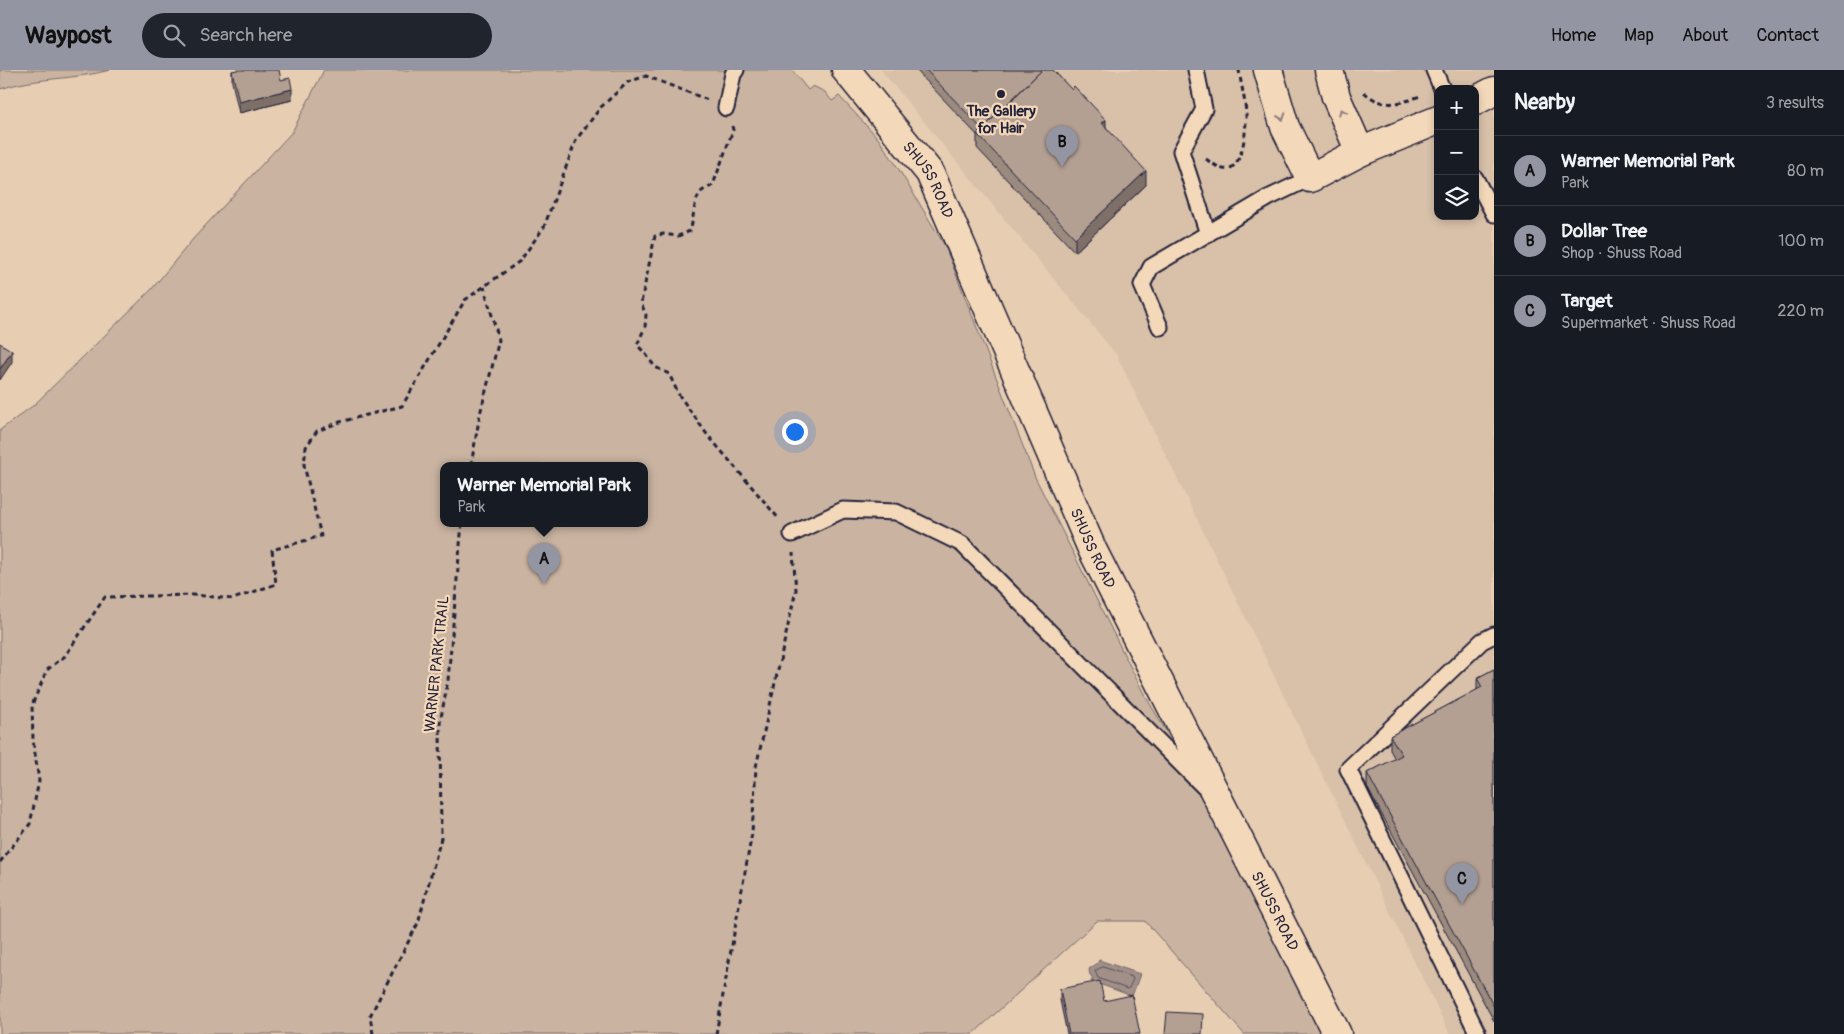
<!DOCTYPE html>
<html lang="en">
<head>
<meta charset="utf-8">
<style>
	body { margin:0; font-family:Pangolin,sans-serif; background:#20242c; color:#f1f3f6 }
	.controls { position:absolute; right:15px; top:15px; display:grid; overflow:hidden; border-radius:10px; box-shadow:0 2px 8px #0003 }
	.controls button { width:45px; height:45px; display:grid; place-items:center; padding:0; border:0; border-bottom:1px solid #363941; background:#171b24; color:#f1f3f6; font:25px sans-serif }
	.you { position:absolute; left:794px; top:361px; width:18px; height:18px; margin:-12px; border:4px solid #fff; border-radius:50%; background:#1a73e8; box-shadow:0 0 0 8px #1a73e833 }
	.badge { display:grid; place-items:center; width:32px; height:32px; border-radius:50%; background:#9495a2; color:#111; font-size:16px; font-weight:700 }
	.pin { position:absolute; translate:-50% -41px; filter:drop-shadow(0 1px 2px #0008) }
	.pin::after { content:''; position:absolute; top:26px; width:18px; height:15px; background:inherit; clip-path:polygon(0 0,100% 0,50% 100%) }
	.popup { position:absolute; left:440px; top:392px; width:208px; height:65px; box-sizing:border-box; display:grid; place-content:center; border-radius:10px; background:#171b24; filter:drop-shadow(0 1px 4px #0005); font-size:16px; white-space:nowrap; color:#9ea1a6 }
	.popup b { font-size:19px; color:#f1f3f6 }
	.popup::after { content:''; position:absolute; left:50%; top:100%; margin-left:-10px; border:10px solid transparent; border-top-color:#171b24 }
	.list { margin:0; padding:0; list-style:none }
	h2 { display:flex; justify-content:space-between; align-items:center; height:65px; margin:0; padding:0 20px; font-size:21px }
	h2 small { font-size:16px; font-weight:400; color:#9ea1a6 }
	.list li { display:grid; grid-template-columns:32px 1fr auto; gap:15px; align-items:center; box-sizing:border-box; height:70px; padding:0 20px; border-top:1px solid #363941 }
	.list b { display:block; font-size:19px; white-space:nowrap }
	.list p { margin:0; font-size:16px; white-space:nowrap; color:#9ea1a6 }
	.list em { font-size:16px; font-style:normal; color:#9ea1a6 }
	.icon { flex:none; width:28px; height:28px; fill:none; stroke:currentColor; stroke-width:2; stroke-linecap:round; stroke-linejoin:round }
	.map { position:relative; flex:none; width:1494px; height:964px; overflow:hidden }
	header { display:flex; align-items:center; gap:30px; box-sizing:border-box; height:70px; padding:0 25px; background:#9495a2; color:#111 }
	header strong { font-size:24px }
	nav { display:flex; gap:28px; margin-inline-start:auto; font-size:18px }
	.search { width:350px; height:45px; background:#20242c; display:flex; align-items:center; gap:12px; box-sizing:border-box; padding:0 18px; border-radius:28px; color:#9ea1a6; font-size:19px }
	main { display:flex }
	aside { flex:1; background:#171b24 }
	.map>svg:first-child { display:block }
</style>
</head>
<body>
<header>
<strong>Waypost</strong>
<div class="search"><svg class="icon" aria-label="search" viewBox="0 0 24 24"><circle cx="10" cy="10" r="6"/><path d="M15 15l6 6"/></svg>Search here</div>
<nav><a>Home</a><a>Map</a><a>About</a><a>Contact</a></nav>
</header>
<main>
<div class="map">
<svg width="1494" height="964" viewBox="0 0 1494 964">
	<rect width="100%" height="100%" fill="#e7cdb2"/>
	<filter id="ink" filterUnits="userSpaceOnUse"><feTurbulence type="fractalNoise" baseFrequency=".02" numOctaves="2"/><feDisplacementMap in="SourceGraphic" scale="10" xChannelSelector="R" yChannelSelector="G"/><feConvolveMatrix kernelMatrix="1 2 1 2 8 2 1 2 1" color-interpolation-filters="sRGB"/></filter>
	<g filter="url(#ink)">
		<!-- built -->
		<path fill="#d8c0a9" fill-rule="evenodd" d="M 881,0 L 1494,0 L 1494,964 L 1450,964 L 1116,284 ZM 1438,19 L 1475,19 L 1475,146 L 1438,146 Z"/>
		<!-- green -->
		<path fill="#cab4a1" stroke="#766b6e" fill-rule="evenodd" d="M 0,0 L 110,0 C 74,10 36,7 0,19 Z
			M 324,0 L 792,0 L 808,20 L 813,16 L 825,22 L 832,31 L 839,26 L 877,67 L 895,93 L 945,176 L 1035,407 L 1143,622 L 1223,757 L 1324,964 L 1244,964 L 1145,851 L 1097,851 L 973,964 L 0,964 L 0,360 L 34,335 L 151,220 L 193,169 L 292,62 ZM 444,395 L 644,395 L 644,453 L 444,453 Z"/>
		<!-- water -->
		<path fill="#a18f88" stroke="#6e6369" d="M 1099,890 L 1140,904 L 1132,926 L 1091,911 L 1093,908 L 1090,905 L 1089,899 L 1098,893 Z"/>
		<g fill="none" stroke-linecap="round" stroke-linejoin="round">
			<!-- shore -->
			<path stroke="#554e5a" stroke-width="1" d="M 1103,897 L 1132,907 L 1133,909 L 1129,918 L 1127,919 L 1098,908 L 1095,901 Z"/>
			<!-- lane casing -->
			<g stroke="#22223b" stroke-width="19">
				<path id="lane" d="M 1196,0 L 1204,39 L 1181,81 L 1208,164
					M 1434,0 L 1442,19
					M 726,38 L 733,4 L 736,0
					M 1475,108 L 1494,144
					M 1160,257 L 1142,215 L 1151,197 L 1268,128 L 1310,108
					M 792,464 L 843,440 L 896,442 L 962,474 L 1204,717
					M 1478,964 L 1348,699 L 1482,571 L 1494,565"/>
			</g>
			<!-- street casing -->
			<g stroke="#22223b" stroke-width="31">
				<g id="street">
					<path id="s1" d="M 846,0 L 930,103 L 1092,479 L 1337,964"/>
					<path d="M 1268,0 L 1285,57 L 1310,108 L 1360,82 L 1438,50"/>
					<path d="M 1329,0 L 1336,27 L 1360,82"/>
					<path d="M 1475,31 L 1494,21"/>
				</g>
			</g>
			<!-- path -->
			<path stroke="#22223b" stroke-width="3" stroke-dasharray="5 4" stroke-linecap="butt" d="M 1364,22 C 1382,39 1400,34 1420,26
				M 732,56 L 733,60 L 713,115 C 710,117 705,119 702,121 C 693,130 694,149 690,161 L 678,166 L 663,164 L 655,166 L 641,233 L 646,245 L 645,257 L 637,275 L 645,283 L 655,297 L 669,304 L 679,325 L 706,363 L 779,449
				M 1206,89 C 1210,92 1217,97 1223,99 C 1243,103 1246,60 1246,47 C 1246,32 1241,15 1239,0
				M 471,395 L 480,344 L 499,270 L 484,217
				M 0,792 L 30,754 L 39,711 L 33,670 L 32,635 L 47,600 L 65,586 L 105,527 L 194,525 L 233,529 L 276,514 L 272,480 L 321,466 L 304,395 L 306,377 L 317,361 L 340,352 L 402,336 L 465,230 L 520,191 L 544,157 L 576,70 L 601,37 L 628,12 L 646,6 L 708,30
				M 373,964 L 370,946 L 418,853 L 441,768 L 440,653 L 448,610 L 462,453
				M 716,964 L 752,763 L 756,697 L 796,520 L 793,483"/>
			<!-- lane -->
			<use href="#lane" stroke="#f4d8ba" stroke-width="15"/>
			<!-- street -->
			<use href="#street" stroke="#f4d8ba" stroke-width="28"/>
		</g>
		<!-- wall -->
		<path fill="#9b8a7e" stroke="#22223b" d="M 916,0 L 1053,0 L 1106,57 L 1146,115 L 1075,182 L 977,78 L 977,65 Z
			M 232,1 L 281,10 L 292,30 L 239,43 L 232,12 Z
			M 1494,599 L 1494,951 L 1367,717 L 1367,703 L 1395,689 L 1390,680 L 1390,666 L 1477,620 L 1477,608 Z
			M 1060,919 L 1104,931 L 1140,964 L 1067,964 L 1060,930 Z"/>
		<!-- shaded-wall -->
		<path fill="#7e7067" stroke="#22223b" d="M 292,19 L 292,30 L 239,43 L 239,32 Z
			M 1106,50 L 1106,65 L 1102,53 Z
			M 1146,101 L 1146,115 L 1075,182 L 1075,168 Z
			M 12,281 L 12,292 L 0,310 L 0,299 Z"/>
		<!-- building -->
		<path fill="#b4a093" stroke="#22223b" d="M 237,0 L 279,0 L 281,10 L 290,8 L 292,19 L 239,32 L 232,1 Z
			M 926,0 L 1042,0 L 982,59 Z
			M 1042,0 L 1053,0 L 1072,20 L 1074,16 L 1106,50 L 1102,53 L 1146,101 L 1075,168 L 977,64 Z
			M 0,273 L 12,281 L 0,299 Z
			M 1494,599 L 1494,937 L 1367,703 L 1402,685 L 1390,666 L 1482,617 L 1477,608 Z
			M 1100,911 L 1104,931 L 1132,925 L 1140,964 L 1069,964 L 1060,919 Z
			M 1167,942 L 1203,944 L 1202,964 L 1165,964 Z"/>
		<!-- one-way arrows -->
		<defs><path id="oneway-chevron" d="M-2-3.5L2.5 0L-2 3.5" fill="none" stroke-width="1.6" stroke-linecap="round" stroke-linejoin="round" transform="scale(1.25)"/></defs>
		<g stroke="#8b7d7a">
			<use href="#oneway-chevron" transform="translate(1342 42) rotate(-113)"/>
			<use href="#oneway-chevron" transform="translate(1282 47) rotate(71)"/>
		</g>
	</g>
	<!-- markers -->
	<circle fill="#22223b" stroke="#f4d8ba" stroke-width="2" cx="1001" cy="24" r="5"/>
	<g text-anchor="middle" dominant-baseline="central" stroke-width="4.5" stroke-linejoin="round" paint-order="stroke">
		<!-- poi labels -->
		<g font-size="15" font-weight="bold" fill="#22223b" stroke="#f4d8ba">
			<text x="1001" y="41">The Gallery<tspan x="1001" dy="17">for Hair</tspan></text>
		</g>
		<!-- street labels -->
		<g font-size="15" fill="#22223b" stroke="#f4d8ba">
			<text stroke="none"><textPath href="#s1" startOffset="138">SHUSS ROAD</textPath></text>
			<text stroke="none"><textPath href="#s1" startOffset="542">SHUSS ROAD</textPath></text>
			<text transform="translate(437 594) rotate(-84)">WARNER PARK TRAIL</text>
			<text stroke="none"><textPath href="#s1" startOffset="948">SHUSS ROAD</textPath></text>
		</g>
	</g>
</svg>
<div class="controls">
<button>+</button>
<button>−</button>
<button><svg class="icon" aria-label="layers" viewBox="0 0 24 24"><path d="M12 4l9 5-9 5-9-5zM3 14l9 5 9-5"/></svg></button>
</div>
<div class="you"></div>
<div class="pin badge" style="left:544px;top:514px">A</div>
<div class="popup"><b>Warner Memorial Park</b>Park</div>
<div class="pin badge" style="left:1062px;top:97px">B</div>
<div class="pin badge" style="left:1462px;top:834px">C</div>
</div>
<aside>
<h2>Nearby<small>3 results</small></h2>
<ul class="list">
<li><span class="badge">A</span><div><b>Warner Memorial Park</b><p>Park</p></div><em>80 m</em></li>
<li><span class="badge">B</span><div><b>Dollar Tree</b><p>Shop · Shuss Road</p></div><em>100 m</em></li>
<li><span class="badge">C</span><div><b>Target</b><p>Supermarket · Shuss Road</p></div><em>220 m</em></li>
</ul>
</aside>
</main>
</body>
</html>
